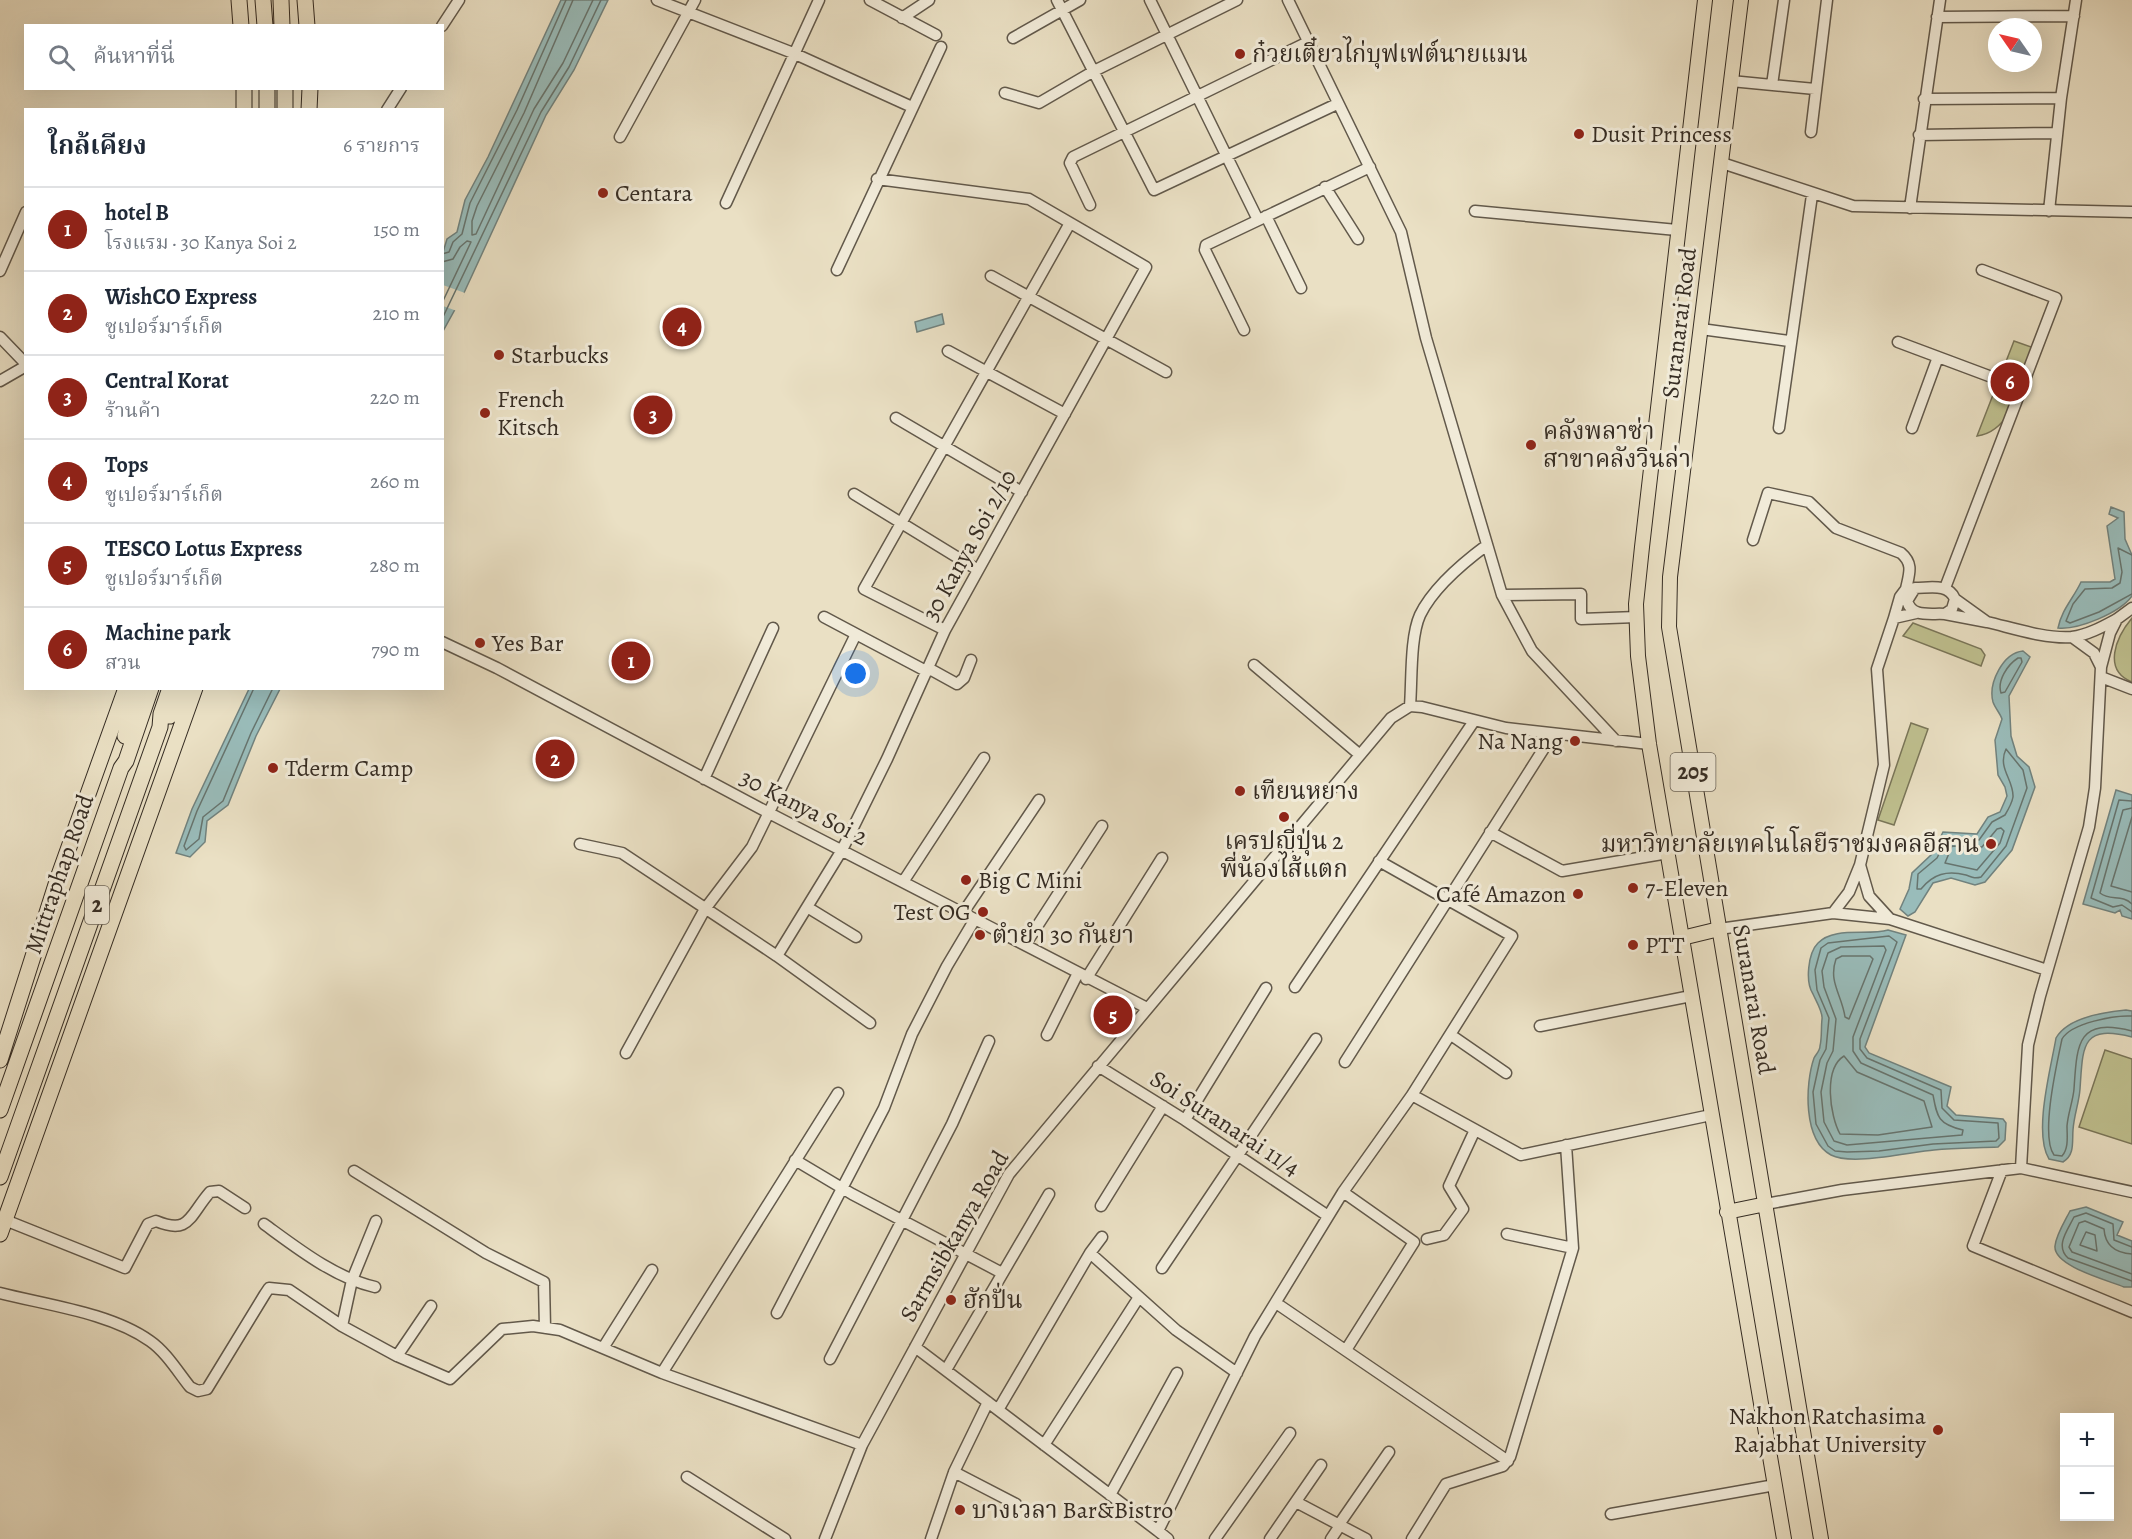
<!DOCTYPE html>
<html lang="th">
<head>
<meta charset="utf-8">
<style>
	body { margin:0; font-family:Alegreya,"Noto Serif Thai",serif; background:#f6f6f7; color:#1f2937 }
	.controls { position:absolute; right:18px; bottom:18px; display:grid; overflow:hidden; border-radius:0px; box-shadow:0 6px 24px #0002 }
	.controls button { width:54px; height:54px; display:grid; place-items:center; padding:0; border:0; border-bottom:2px solid #e0e1e3; background:#fff; color:#1f2937; font:30px sans-serif }
	.compass { position:absolute; left:1988px; top:18px; width:54px; height:54px; border-radius:50%; background:#fff; box-shadow:0 6px 24px #0002; rotate:304deg }
	.you { position:absolute; left:856px; top:674px; width:21px; height:21px; margin:-15px; border:4px solid #fff; border-radius:50%; background:#1a73e8; box-shadow:0 0 0 9px #1a73e833 }
	.badge { display:grid; place-items:center; width:39px; height:39px; border-radius:50%; background:#8f2418; color:#fff; font-size:20px; font-weight:700 }
	.pin { position:absolute; translate:-50% -50%; border:3px solid #fff; box-shadow:0 2px 6px #0006 }
	.list { margin:0; padding:0; list-style:none }
	h2 { display:flex; justify-content:space-between; align-items:center; height:78px; margin:0; padding:0 24px; font-size:26px }
	h2 small { font-size:20px; font-weight:400; color:#747a83 }
	.list li { display:grid; grid-template-columns:39px 1fr auto; gap:18px; align-items:center; box-sizing:border-box; height:84px; padding:0 24px; border-top:2px solid #e0e1e3 }
	.list b { display:block; font-size:22px; white-space:nowrap }
	.list p { margin:0; font-size:20px; white-space:nowrap; color:#747a83 }
	.list em { font-size:20px; font-style:normal; color:#747a83 }
	.icon { flex:none; width:33px; height:33px; fill:none; stroke:currentColor; stroke-width:2; stroke-linecap:round; stroke-linejoin:round }
	.map { position:relative; flex:none; width:2132px; height:1539px; overflow:hidden }
	.search { position:absolute; background:#fff; box-shadow:0 6px 24px #0002; left:24px; top:24px; width:420px; height:66px; display:flex; align-items:center; gap:15px; box-sizing:border-box; padding:0 21px; border-radius:0px; color:#747a83; font-size:22px }
	.panel { position:absolute; background:#fff; box-shadow:0 6px 24px #0002; left:24px; top:108px; width:420px; height:582px; border-radius:0px }
	.map>svg:first-child { display:block }
</style>
</head>
<body>
<div class="map">
<svg width="2132" height="1539" viewBox="0 0 2132 1539">
	<rect width="100%" height="100%" fill="#eae0c4"/>
	<filter id="stains"><feTurbulence type="fractalNoise" baseFrequency=".00333" numOctaves="4"/><feColorMatrix values="0 0 0 0 .2 0 0 0 0 .09 0 0 0 0 .02 0 0 0 .5 -.17"/></filter>
	<radialGradient id="worn" r=".72"><stop offset=".6" stop-color="#630" stop-opacity="0"/><stop offset="1" stop-color="#630" stop-opacity=".3"/></radialGradient>
	<!-- green -->
	<path fill="#bfc08f" stroke="#7a7659" stroke-width="1.5" d="M 2014,341 L 2034,348 C 2022,379 2014,431 1977,436 Z
		M 2132,618 L 2132,682 C 2102,670 2116,637 2132,618 Z
		M 1913,623 L 1981,649 L 1985,655 L 1981,666 L 1903,636 Z
		M 1911,723 L 1928,729 L 1894,825 L 1878,820 Z
		M 2105,1050 L 2132,1059 L 2132,1144 L 2079,1127 Z"/>
	<!-- water -->
	<path fill="#99bcba" stroke="#71827e" stroke-width="1.5" d="M 561,0 L 608,0 L 574,70 L 546,115 L 463,295 L 443,331 L 443,252 L 447,239 L 457,232 L 465,200 L 488,157 Z
		M 942,314 L 944,324 L 917,332 L 915,322 Z
		M 2111,507 L 2124,512 L 2125,539 L 2132,555 L 2132,596 C 2120,613 2078,630 2058,628 C 2062,609 2073,599 2081,582 L 2110,582 L 2115,579 L 2107,526 L 2118,518 L 2109,514 Z
		M 2023,651 L 2030,657 L 2009,696 L 2011,736 L 2017,756 L 2029,767 L 2035,787 L 2012,850 L 1985,882 L 1975,885 L 1951,878 L 1933,883 L 1915,912 L 1908,916 L 1900,909 L 1909,889 L 1912,873 L 1932,854 L 1943,832 L 1977,834 L 1988,817 L 2000,812 L 2007,796 L 2005,787 L 1998,775 L 1995,740 L 2002,719 C 2000,713 1995,708 1993,702 C 1988,683 2003,653 2023,651 Z
		M 249,689 L 280,689 L 256,736 L 228,805 L 207,821 L 205,842 L 190,857 L 176,853 L 192,809 Z
		M 2116,790 L 2132,795 L 2132,919 L 2122,916 L 2120,910 L 2115,913 L 2083,904 Z
		M 1888,930 L 1906,935 L 1865,1047 L 1869,1053 L 1951,1087 L 1947,1106 L 1956,1115 L 2003,1119 L 2006,1123 L 2005,1140 L 1998,1147 C 1977,1148 1955,1148 1934,1150 C 1910,1152 1852,1166 1831,1155 C 1803,1140 1805,1084 1814,1058 C 1816,1054 1820,1051 1820,1046 C 1822,1038 1821,1028 1822,1019 C 1823,1012 1816,1001 1813,994 C 1805,982 1808,953 1818,943 C 1834,926 1868,936 1888,930 Z
		M 2126,1010 L 2132,1011 L 2132,1037 C 2081,1024 2083,1046 2080,1089 C 2079,1103 2074,1115 2073,1130 C 2072,1142 2075,1155 2063,1162 L 2049,1159 C 2033,1133 2051,1068 2056,1038 C 2068,1017 2104,1012 2126,1010 Z
		M 2086,1207 L 2123,1222 L 2117,1235 L 2132,1241 L 2132,1287 L 2124,1287 C 2107,1280 2053,1266 2055,1246 C 2056,1235 2065,1221 2070,1211 Z"/>
	<!-- pier -->
	<path fill="#eae0c4" d="M 443,285 L 465,293 L 457,311 L 443,306 Z"/>
	<g fill="none" stroke-linecap="round" stroke-linejoin="round">
		<!-- shore -->
		<path stroke="#67746e" stroke-width="1.5" d="M 573,0 L 524,113 L 477,206 L 472,221 L 472,235 L 476,234 L 534,109 L 563,63 L 593,0
			M 442,254 L 449,252 L 453,242 L 462,234 L 470,203 L 517,110 L 566,0
			M 442,262 L 453,259 L 460,247 L 467,241 L 471,242 L 442,303
			M 442,319 L 541,112 L 569,67 L 601,0
			M 2132,555 L 2118,548 L 2122,572 L 2120,583 L 2112,588 L 2085,589 L 2073,604 L 2066,621 L 2070,623 L 2099,612 L 2132,594
			M 2018,658 L 2021,658 L 2022,662 L 2005,692 L 2001,693 C 1997,681 2007,665 2018,658 Z
			M 254,688 L 197,811 L 184,846 L 186,850 L 199,839 L 203,817 L 223,801 L 251,733 L 273,688
			M 2006,749 L 2023,770 L 2027,788 L 2006,846 L 1981,877 C 1974,879 1972,877 1966,875 C 1947,870 1933,874 1921,889 L 1917,889 L 1918,874 L 1937,858 L 1947,838 L 1979,840 L 1992,822 L 2005,815 C 2008,810 2012,803 2013,797 C 2014,780 1997,768 2006,749 Z
			M 2132,801 L 2119,800 L 2091,898 L 2113,907 L 2122,905 L 2132,912
			M 2132,808 L 2123,810 L 2100,893 C 2110,901 2122,894 2132,904
			M 2132,817 L 2111,886 L 2132,892
			M 2001,828 L 2004,831 L 2000,843 L 1977,870 L 1945,863 L 1952,846 L 1982,847 L 1997,829 Z
			M 1889,936 L 1897,942 L 1860,1039 L 1860,1049 L 1867,1058 L 1941,1090 L 1942,1108 L 1954,1120 L 1998,1123 L 1999,1138 L 1996,1141 L 1933,1144 L 1879,1151 L 1847,1152 L 1835,1151 L 1828,1146 L 1816,1124 L 1813,1092 L 1820,1060 L 1826,1049 L 1829,1018 L 1817,990 L 1815,970 L 1821,948 L 1828,943 Z
			M 1884,946 L 1886,950 L 1853,1037 L 1853,1051 L 1861,1063 L 1933,1095 C 1937,1117 1938,1124 1963,1130 L 1962,1135 L 1847,1145 L 1834,1141 L 1824,1122 L 1821,1092 L 1827,1063 L 1833,1051 L 1836,1019 L 1824,987 L 1822,971 L 1828,953 L 1841,947 Z
			M 1842,956 L 1870,956 L 1873,959 L 1849,1019 L 1845,1017 C 1842,995 1828,982 1836,959 Z
			M 2132,1016 C 2115,1015 2071,1023 2062,1039 C 2057,1063 2040,1136 2054,1155 L 2062,1156 C 2069,1148 2067,1136 2067,1126 C 2068,1113 2073,1101 2074,1089 C 2077,1044 2077,1017 2132,1031
			M 1844,1056 L 1857,1072 L 1924,1101 L 1932,1127 L 1878,1135 L 1840,1134 C 1830,1116 1823,1069 1844,1056 Z
			M 2086,1232 L 2095,1235 L 2097,1251 L 2080,1245 Z
			M 2132,1247 L 2114,1240 L 2113,1224 L 2086,1213 L 2074,1217 C 2067,1231 2055,1246 2068,1258 L 2132,1281
			M 2132,1254 C 2115,1253 2105,1245 2104,1229 L 2085,1221 L 2079,1223 L 2069,1247 L 2072,1252 L 2132,1274"/>
		<!-- minor casing -->
		<g stroke="#62594b" stroke-width="13">
			<path id="minor" d="M 657,0 L 793,53 L 912,107
				M 870,0 L 936,35
				M 1057,0 L 1154,190 L 1337,104
				M 1150,0 L 1258,220
				M 1288,0 L 1401,232 L 1426,338 L 1502,595 L 1532,651 L 1616,741
				M 1937,17 L 2074,16
				M 902,18 L 929,0
				M 442,26 L 459,0
				M 1013,38 L 1080,0
				M 1731,81 L 1815,89
				M 1772,85 L 1784,0
				M 1005,93 L 1039,103 L 1094,71 L 1237,0
				M 1924,99 L 2061,98
				M 387,110 L 401,88
				M 1811,132 L 1827,0
				M 1919,135 L 2057,133
				M 620,137 L 695,0
				M 1722,163 L 1853,206 L 2132,212
				M 1325,187 L 1358,239
				M 726,203 L 819,0
				M 1090,205 L 1070,163 L 1073,157 L 1308,42
				M 1910,208 L 1940,0
				M 1475,211 L 1677,230
				M 2049,211 L 2061,98 L 2076,0
				M 1266,216 L 1301,288
				M 837,270 L 941,47
				M 0,271 L 26,212
				M 991,276 L 1166,372
				M 1701,329 L 1789,341
				M 1244,330 L 1205,250 L 1206,245 L 1370,167
				M 0,337 L 26,364
				M 1898,342 L 2021,388
				M 948,351 L 1065,414
				M 0,381 L 26,366
				M 896,418 L 1022,492
				M 1779,428 L 1812,195
				M 1912,428 L 1938,357
				M 854,494 L 978,570
				M 1753,540 L 1768,493 L 1809,502 L 1836,528 L 1901,553 C 1914,564 1909,574 1906,589
				M 1910,588 L 1906,589 L 1900,597 L 1894,618 L 1916,613
				M 1915,588 C 1930,588 1948,583 1955,599 L 1952,609 L 1945,614 C 1930,613 1912,618 1907,601 Z
				M 1945,588 L 2056,298 L 1982,270
				M 1502,595 L 1581,594 L 1581,619 L 1637,617
				M 1945,614 L 1987,622 L 1955,599
				M 824,617 L 856,634
				M 2117,619 L 2132,608
				M 1987,622 C 2013,628 2045,639 2072,637 C 2088,635 2104,626 2117,619 L 2110,633 L 2101,667 L 2094,653 L 2072,637
				M 945,630 L 864,589 L 1070,223
				M 442,642 L 497,668 L 769,813 L 1147,1008
				M 1254,665 L 1360,755
				M 928,668 L 957,684 L 964,678 L 971,660
				M 2101,677 L 2132,689
				M 1410,706 C 1412,681 1410,637 1420,615 C 1433,588 1464,562 1487,545
				M 704,779 L 773,628
				M 1490,832 L 1562,871 L 1668,853
				M 580,844 L 622,853 L 777,956 L 870,1023
				M 1379,861 L 1512,936 L 1412,1095
				M 1860,865 L 1869,896 L 1890,919
				M 903,882 L 984,758
				M 807,907 L 856,937
				M 963,913 L 1039,800
				M 1833,913 L 1849,892 L 1860,865 L 1884,765 L 1877,669 L 1894,618
				M 1719,929 L 1833,913 L 1890,919 L 2047,970
				M 1025,945 L 1102,826
				M 777,956 L 842,850 L 887,759 L 945,630 L 1146,267 L 1029,199 L 877,179
				M 1086,979 L 1162,858
				M 1295,987 L 1474,721
				M 1540,1026 L 1691,996
				M 1047,1035 L 1078,973
				M 1451,1035 L 1506,1073
				M 626,1053 L 705,909 L 752,847 L 856,634 L 926,671
				M 1345,1062 L 1553,734
				M 1098,1066 L 1185,1120 L 1328,1216
				M 1185,1120 L 1266,988
				M 795,1160 L 852,1194 L 1002,1273
				M 2021,1168 L 2028,1045 L 2040,996 L 2089,827 L 2095,788 L 2101,667
				M 2002,1170 L 1973,1246 L 2132,1312
				M 354,1171 L 486,1253 L 544,1282 L 545,1328
				M 1343,1192 L 1414,1242 L 1346,1350
				M 1766,1204 L 1842,1190 L 2021,1168 L 2132,1192
				M 1101,1206 L 1163,1106
				M 5,1220 L 125,1268 L 148,1224 L 156,1221 C 190,1235 189,1216 210,1192 L 219,1191 L 245,1208
				M 264,1224 C 297,1248 335,1278 375,1287
				M 1507,1234 L 1573,1248
				M 1427,1239 L 1444,1235 L 1463,1209 L 1449,1186 L 1474,1132
				M 1090,1253 L 1176,1330 L 1237,1373
				M 1162,1268 L 1316,1039
				M 0,1293 C 47,1305 111,1313 150,1341 C 166,1352 178,1372 190,1387 L 198,1391 L 207,1389 L 265,1294 L 269,1288 L 289,1290 L 342,1326 L 397,1356 L 450,1379 L 502,1329 L 533,1326 L 560,1330 L 662,1373 L 862,1445
				M 1276,1303 L 1508,1461
				M 777,1313 L 884,1108 L 912,1034 L 947,966 L 975,919
				M 342,1326 L 352,1280 L 376,1221
				M 915,1347 L 1158,1531 L 1255,1336 L 1343,1192 L 1412,1095 L 1521,1155 L 1711,1115
				M 603,1348 L 652,1270
				M 397,1356 L 431,1306
				M 830,1359 L 952,1124 L 989,1041
				M 946,1370 L 1049,1194
				M 662,1373 L 838,1093
				M 998,1410 L 1090,1253 L 1102,1237
				M 1044,1445 L 1139,1297
				M 954,1472 L 1016,1504
				M 687,1477 L 785,1539
				M 1110,1495 L 1177,1373
				M 1296,1502 L 1366,1539
				M 1611,1514 L 1775,1485
				M 1340,1523 L 1389,1452
				M 1158,1531 L 1168,1539
				M 825,1539 L 862,1445 L 1009,1174 L 1391,718 L 1410,706 L 1422,707 L 1506,728 L 1649,744
				M 931,1539 L 954,1472 L 988,1402
				M 1215,1539 L 1290,1433
				M 1270,1539 L 1321,1465
				M 1331,1539 L 1341,1524
				M 1412,1539 L 1446,1484 L 1503,1466 L 1510,1457 L 1573,1248 L 1566,1145"/>
		</g>
		<!-- major casing -->
		<g stroke="#352c23" stroke-width="16">
			<path id="major" d="M 1705,0 L 1642,547 L 1636,604 L 1638,656 L 1649,744 L 1784,1539
				M 1741,0 L 1670,577 L 1669,627 L 1821,1539
				M 1682,938 L 1719,929
				M 1727,1212 L 1766,1204"/>
		</g>
		<!-- highway casing -->
		<g stroke="#352c23" stroke-width="17">
			<path id="highway" d="M 239,0 L 241,26
				M 263,0 L 265,26
				M 281,0 L 282,26
				M 305,0 L 307,26
				M 244,88 L 244,110
				M 267,88 L 267,110
				M 285,88 L 285,110
				M 309,110 L 310,88
				M 170,716 L 182,688
				M 125,736 L 139,688
				M 0,1060 L 59,875 L 126,688
				M 0,1110 L 121,768 L 126,761 L 151,688
				M 0,1177 L 160,727 L 161,714 L 170,688
				M 0,1234 L 195,688"/>
		</g>
		<!-- minor -->
		<use href="#minor" stroke="#f1ebd9" stroke-width="10"/>
		<!-- major -->
		<use href="#major" stroke="#eae0c4" stroke-width="14"/>
		<!-- highway -->
		<use href="#highway" stroke="#eae0c4" stroke-width="15"/>
	</g>
	<!-- markers -->
	<g fill="#8f2418" stroke="#f1ebd9" stroke-width="2">
		<circle cx="1240" cy="54" r="6"/>
		<circle cx="1579" cy="134" r="6"/>
		<circle cx="603" cy="193" r="6"/>
		<circle cx="499" cy="355" r="6"/>
		<circle cx="485" cy="413" r="6"/>
		<circle cx="1531" cy="445" r="6"/>
		<circle cx="480" cy="643" r="6"/>
		<circle cx="1575" cy="741" r="6"/>
		<circle cx="273" cy="768" r="6"/>
		<circle cx="1240" cy="791" r="6"/>
		<circle cx="1284" cy="817" r="6"/>
		<circle cx="1991" cy="844" r="6"/>
		<circle cx="966" cy="880" r="6"/>
		<circle cx="1633" cy="888" r="6"/>
		<circle cx="1578" cy="894" r="6"/>
		<circle cx="983" cy="912" r="6"/>
		<circle cx="980" cy="935" r="6"/>
		<circle cx="1633" cy="945" r="6"/>
		<circle cx="951" cy="1300" r="6"/>
		<circle cx="1938" cy="1430" r="6"/>
		<circle cx="960" cy="1510" r="6"/>
	</g>
	<g text-anchor="middle" dominant-baseline="central" stroke-width="6" stroke-linejoin="round" paint-order="stroke">
		<!-- shield labels -->
		<g fill="#f1ebd9" stroke="#6d655a" stroke-width="1.5">
			<rect x="1670.5" y="753" width="45" height="38" rx="4.5"/>
			<rect x="85" y="886" width="24" height="38" rx="4.5"/>
		</g>
		<g font-size="22" font-weight="bold" fill="#352c23">
			<text x="1693" y="772">205</text>
			<text x="97" y="905">2</text>
		</g>
		<!-- poi labels -->
		<g font-size="24" fill="#352c23" stroke="#f1ebd9" text-anchor="start">
			<text x="1252" y="54">ก๋วยเตี๋ยวไก่บุฟเฟต์นายแมน</text>
			<text x="1591" y="134">Dusit Princess</text>
			<text x="615" y="193">Centara</text>
			<text x="511" y="355">Starbucks</text>
			<text x="497" y="399">French<tspan x="497" dy="28">Kitsch</tspan></text>
			<text x="1543" y="431">คลังพลาซ่า<tspan x="1543" dy="28">สาขาคลังวินล่า</tspan></text>
			<text x="492" y="643">Yes Bar</text>
			<text x="1563" y="741" text-anchor="end">Na Nang</text>
			<text x="285" y="768">Tderm Camp</text>
			<text x="1252" y="791">เทียนหยาง</text>
			<text x="1284" y="841" text-anchor="middle">เครปญี่ปุ่น 2<tspan x="1284" dy="28">พี่น้องไส้แตก</tspan></text>
			<text x="1979" y="844" text-anchor="end">มหาวิทยาลัยเทคโนโลยีราชมงคลอีสาน</text>
			<text x="978" y="880">Big C Mini</text>
			<text x="1645" y="888">7-Eleven</text>
			<text x="1566" y="894" text-anchor="end">Café Amazon</text>
			<text x="971" y="912" text-anchor="end">Test OG</text>
			<text x="992" y="935">ตำยำ 30 กันยา</text>
			<text x="1645" y="945">PTT</text>
			<text x="963" y="1300">ฮักปั่น</text>
			<text x="1926" y="1416" text-anchor="end">Nakhon Ratchasima<tspan x="1926" dy="28">Rajabhat University</tspan></text>
			<text x="972" y="1510">บางเวลา Bar&amp;Bistro</text>
		</g>
		<!-- street labels -->
		<g font-size="24" fill="#352c23" stroke="#f1ebd9">
			<text transform="translate(1679 323) rotate(-83)">Suranarai Road</text>
			<text transform="translate(969 545) rotate(-61)">30 Kanya Soi 2/10</text>
			<text transform="translate(804 807) rotate(27)">30 Kanya Soi 2</text>
			<text transform="translate(59 874) rotate(-71)">Mittraphap Road</text>
			<text transform="translate(1754 999) rotate(80)">Suranarai Road</text>
			<text transform="translate(1225 1123) rotate(33)">Soi Suranarai 11/4</text>
			<text transform="translate(954 1236) rotate(-60)">Sarmsibkanya Road</text>
		</g>
	</g>
	<rect width="100%" height="100%" filter="url(#stains)"/>
	<rect width="100%" height="100%" fill="url(#worn)"/>
</svg>
<div class="controls">
<button>+</button>
<button>−</button>
</div>
<svg class="compass" viewBox="-18 -18 36 36"><path d="M0-13l5 13h-10z" fill="#e53935"/><path d="M0 13l5-13h-10z" fill="#747a83"/></svg>
<div class="you"></div>
<div class="pin badge" style="left:631px;top:661px">1</div>
<div class="pin badge" style="left:555px;top:759px">2</div>
<div class="pin badge" style="left:653px;top:415px">3</div>
<div class="pin badge" style="left:682px;top:327px">4</div>
<div class="pin badge" style="left:1113px;top:1015px">5</div>
<div class="pin badge" style="left:2010px;top:382px">6</div>
<div class="search"><svg class="icon" aria-label="search" viewBox="0 0 24 24"><circle cx="10" cy="10" r="6"/><path d="M15 15l6 6"/></svg>ค้นหาที่นี่</div>
<section class="panel">
<h2>ใกล้เคียง<small>6 รายการ</small></h2>
<ul class="list">
<li><span class="badge">1</span><div><b>hotel B</b><p>โรงแรม · 30 Kanya Soi 2</p></div><em>150 m</em></li>
<li><span class="badge">2</span><div><b>WishCO Express</b><p>ซูเปอร์มาร์เก็ต</p></div><em>210 m</em></li>
<li><span class="badge">3</span><div><b>Central Korat</b><p>ร้านค้า</p></div><em>220 m</em></li>
<li><span class="badge">4</span><div><b>Tops</b><p>ซูเปอร์มาร์เก็ต</p></div><em>260 m</em></li>
<li><span class="badge">5</span><div><b>TESCO Lotus Express</b><p>ซูเปอร์มาร์เก็ต</p></div><em>280 m</em></li>
<li><span class="badge">6</span><div><b>Machine park</b><p>สวน</p></div><em>790 m</em></li>
</ul>
</section>
</div>
</body>
</html>
